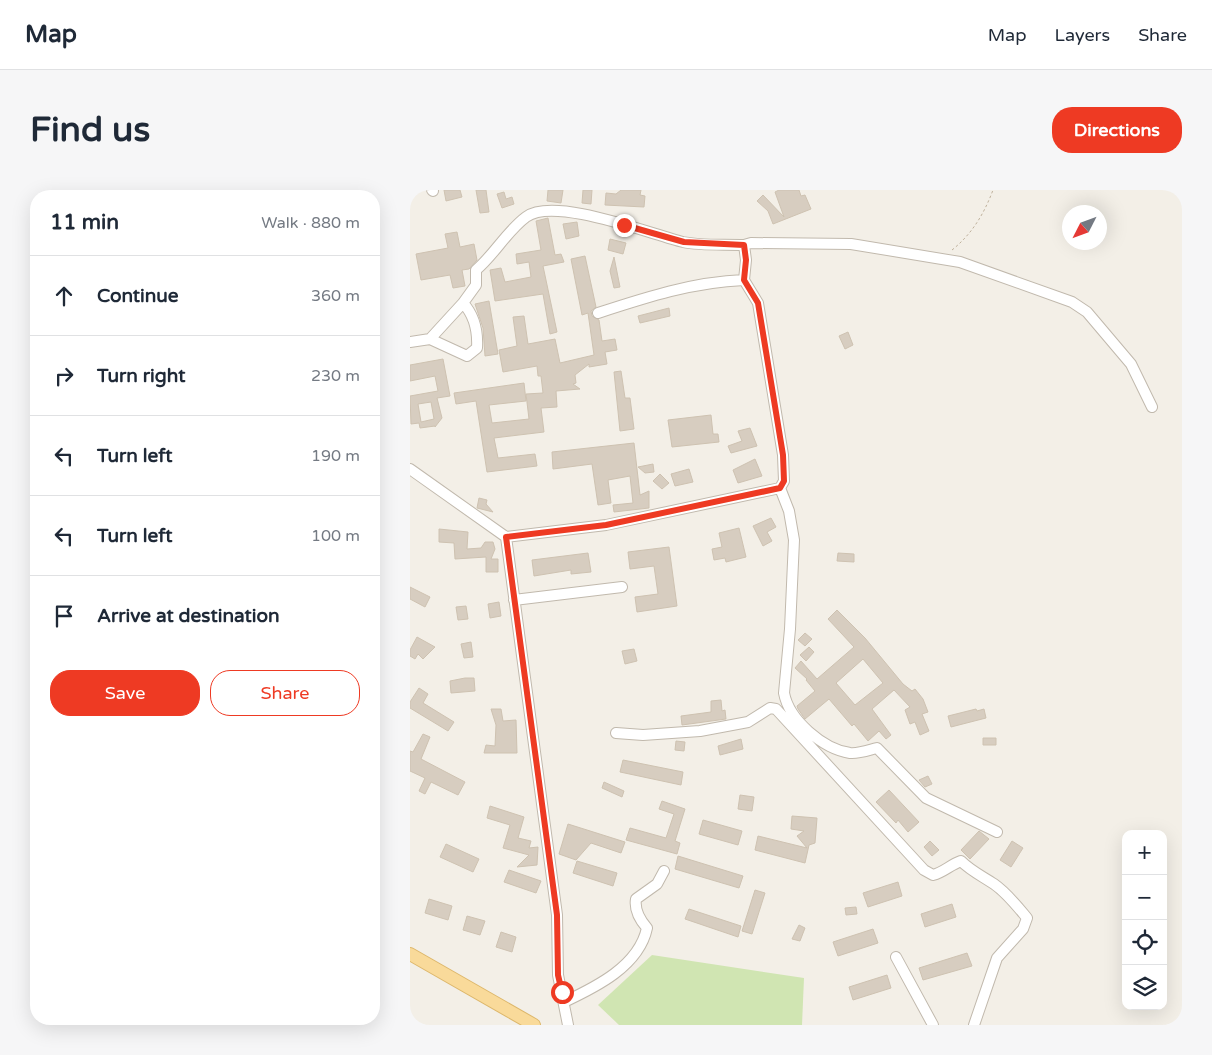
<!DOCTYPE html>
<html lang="en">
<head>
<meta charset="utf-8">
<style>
	body { margin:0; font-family:"Varela Round",sans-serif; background:#f6f6f7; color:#1f2937 }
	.controls { position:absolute; right:15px; bottom:15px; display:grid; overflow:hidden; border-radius:10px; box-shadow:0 5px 20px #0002 }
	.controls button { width:45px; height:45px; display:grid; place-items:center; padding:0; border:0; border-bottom:1px solid #e0e1e3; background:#fff; color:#1f2937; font:25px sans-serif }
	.compass { position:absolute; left:652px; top:15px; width:45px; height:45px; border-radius:50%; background:#fff; box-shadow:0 5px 20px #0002; rotate:228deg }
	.stop { position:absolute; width:15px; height:15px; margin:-11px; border:4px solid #ee3a23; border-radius:50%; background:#fff }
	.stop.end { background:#ee3a23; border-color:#fff; box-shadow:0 1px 5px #0008 }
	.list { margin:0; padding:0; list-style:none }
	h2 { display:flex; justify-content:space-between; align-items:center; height:65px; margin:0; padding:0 20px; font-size:21px }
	h2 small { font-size:16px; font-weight:400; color:#747a83 }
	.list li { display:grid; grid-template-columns:32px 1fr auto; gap:15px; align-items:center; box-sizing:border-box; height:80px; padding:0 20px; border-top:1px solid #e0e1e3 }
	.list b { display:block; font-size:19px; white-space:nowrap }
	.list em { font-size:16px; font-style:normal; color:#747a83 }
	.actions { display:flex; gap:10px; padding:15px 20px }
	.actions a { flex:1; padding:11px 0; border:1px solid #ee3a23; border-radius:20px; text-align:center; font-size:18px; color:#ee3a23 }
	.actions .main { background:#ee3a23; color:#fff }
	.icon { flex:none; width:28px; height:28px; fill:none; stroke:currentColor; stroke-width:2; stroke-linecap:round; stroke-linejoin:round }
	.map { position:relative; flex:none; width:772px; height:835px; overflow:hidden; border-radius:20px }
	header { display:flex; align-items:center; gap:30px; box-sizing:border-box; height:70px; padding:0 25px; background:#fff; border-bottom:1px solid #e0e1e3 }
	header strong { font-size:24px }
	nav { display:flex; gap:28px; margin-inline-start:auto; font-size:18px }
	.intro { display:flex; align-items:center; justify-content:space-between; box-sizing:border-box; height:120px; padding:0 30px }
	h1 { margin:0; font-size:35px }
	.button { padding:12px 22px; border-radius:20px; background:#ee3a23; color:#fff; font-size:18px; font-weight:700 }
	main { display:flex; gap:30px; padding:0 30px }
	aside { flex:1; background:#fff; border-radius:20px; box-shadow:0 5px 20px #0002 }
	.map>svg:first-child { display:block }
</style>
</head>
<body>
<header>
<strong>Map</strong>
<nav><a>Map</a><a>Layers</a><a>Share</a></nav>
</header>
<div class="intro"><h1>Find us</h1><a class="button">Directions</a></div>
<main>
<aside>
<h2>11 min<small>Walk · 880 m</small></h2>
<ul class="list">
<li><svg class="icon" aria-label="ahead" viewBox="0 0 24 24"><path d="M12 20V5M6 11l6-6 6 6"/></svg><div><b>Continue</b></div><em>360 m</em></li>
<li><svg class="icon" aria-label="right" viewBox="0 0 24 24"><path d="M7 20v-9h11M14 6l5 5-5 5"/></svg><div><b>Turn right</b></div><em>230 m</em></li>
<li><svg class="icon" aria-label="left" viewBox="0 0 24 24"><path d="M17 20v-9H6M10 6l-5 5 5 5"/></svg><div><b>Turn left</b></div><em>190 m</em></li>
<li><svg class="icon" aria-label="left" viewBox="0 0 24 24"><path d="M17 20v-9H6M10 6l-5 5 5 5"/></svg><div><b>Turn left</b></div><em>100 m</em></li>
<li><svg class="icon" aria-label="arrive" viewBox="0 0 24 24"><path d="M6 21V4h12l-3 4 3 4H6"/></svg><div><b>Arrive at destination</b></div></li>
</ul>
<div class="actions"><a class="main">Save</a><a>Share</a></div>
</aside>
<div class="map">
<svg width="772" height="835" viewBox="0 0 772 835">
	<rect width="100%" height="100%" fill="#f3efe7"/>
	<!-- green -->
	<path fill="#d0e5b2" d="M 242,765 L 394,788 L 392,835 L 209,835 L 188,815 Z"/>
	<!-- building -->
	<path fill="#d7cdc0" stroke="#cec2b1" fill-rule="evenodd" d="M 34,0 L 50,0 L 52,7 L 36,11 Z
		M 66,0 L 76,0 L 79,22 L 70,23 Z
		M 138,0 L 153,0 L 151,13 L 137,11 Z
		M 173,0 L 182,0 L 181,14 L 172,13 Z
		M 211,0 L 231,0 L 230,5 L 235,6 L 234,17 L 195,15 L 196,3 L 206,4 Z
		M 369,0 L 389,0 L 391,6 L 395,5 L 401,19 L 363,34 L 358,21 L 347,11 L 353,5 L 374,27 L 365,2 Z
		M 94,2 L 96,9 L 102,7 L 104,14 L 92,18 L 87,4 Z
		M 138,28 L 145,65 L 151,64 L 154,72 L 133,76 L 147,142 L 140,144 L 133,104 L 85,111 L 80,80 L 91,78 L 95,92 L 121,87 L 119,72 L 107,74 L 106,64 L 131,60 L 126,31 Z
		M 167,32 L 169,46 L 156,49 L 153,34 Z
		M 47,42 L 50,57 L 64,54 L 67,70 L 59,79 L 52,80 L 55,96 L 43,98 L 40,85 L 11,90 L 6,64 L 38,58 L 35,44 Z
		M 200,49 L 216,53 L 213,64 L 198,60 Z
		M 175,66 L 186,117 L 181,121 L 182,126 L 189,130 L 192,151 L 205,149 L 207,160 L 195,162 L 197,174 L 179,177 L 179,174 L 165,185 L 166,193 L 163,194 L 170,199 L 146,201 L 147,217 L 131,218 L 134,242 L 84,248 L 88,268 L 125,264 L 127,276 L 77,282 L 66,211 L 46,214 L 44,203 L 114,193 L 116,211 L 79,215 L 82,233 L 119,229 L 116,204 L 133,203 L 131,186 L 128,186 L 127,176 L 93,182 L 89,160 L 107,156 L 103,127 L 114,126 L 118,154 L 145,149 L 150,173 L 184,165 L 178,123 L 172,125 L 161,69 Z
		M 204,67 L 210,97 L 204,98 L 200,81 Z
		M 79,111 L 88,164 L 75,166 L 73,138 L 65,114 Z
		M 259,118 L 260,126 L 230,133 L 228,126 Z
		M 438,142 L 443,155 L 435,159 L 429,146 Z
		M 33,169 L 40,206 L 27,208 L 32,228 L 25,237 L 25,236 L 10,238 L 9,233 L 1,234 L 0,206 L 28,201 L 25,186 L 0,191 L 0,175 ZM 21,212 L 24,229 L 11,232 L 8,214 Z
		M 211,181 L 215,208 L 220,208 L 224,239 L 210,241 L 204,182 Z
		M 301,225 L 303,244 L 308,244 L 309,252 L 262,257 L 258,230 Z
		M 340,238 L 347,256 L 321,263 L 318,256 L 332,251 L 328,241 Z
		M 224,253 L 230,305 L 239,301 L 239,318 L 204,322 L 203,315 L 223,313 L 220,286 L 198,290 L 201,313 L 188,315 L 182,274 L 143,279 L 142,262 Z
		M 345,269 L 352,286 L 328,293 L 323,280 Z
		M 243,274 L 244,282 L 235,283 L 228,277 Z
		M 279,279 L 283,292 L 265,296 L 261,284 Z
		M 250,284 L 259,293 L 252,299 L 243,291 Z
		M 69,308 L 77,310 L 76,314 L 83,322 L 67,318 Z
		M 361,328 L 366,337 L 357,342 L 362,351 L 353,356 L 343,336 Z
		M 329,338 L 336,367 L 316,372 L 315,368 L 304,370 L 302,359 L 312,357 L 309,343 Z
		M 29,339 L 58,342 L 57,359 L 71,358 L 75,352 L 83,352 L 85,359 L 81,369 L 88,369 L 88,382 L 76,382 L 76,367 L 45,369 L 44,353 L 29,352 Z
		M 259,357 L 267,416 L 227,422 L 225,407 L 248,404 L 244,376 L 220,379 L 218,362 Z
		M 178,363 L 181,382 L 161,384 L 161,380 L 124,386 L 122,370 Z
		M 428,363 L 444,364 L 444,372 L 427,371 Z
		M 0,397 L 20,407 L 15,417 L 0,409 Z
		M 89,412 L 91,426 L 80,428 L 78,414 Z
		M 56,416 L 58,429 L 48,430 L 46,417 Z
		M 427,420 L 455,448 L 493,494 L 502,501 L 505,499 L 513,509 L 518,522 L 512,524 L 519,541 L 510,545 L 505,532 L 500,534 L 495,520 L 500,517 L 484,500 L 462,519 L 481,545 L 476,549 L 469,541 L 458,551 L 444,534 L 442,536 L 419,509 L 395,529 L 388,519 L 387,516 L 405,501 L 396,490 L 397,489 L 385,478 L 391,471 L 407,489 L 444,457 L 418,429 ZM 453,469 L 473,493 L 445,515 L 426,493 Z
		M 395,443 L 402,449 L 395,456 L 388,450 Z
		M 7,447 L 25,457 L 13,469 L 8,464 L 5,469 L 0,466 L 0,460 Z
		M 61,452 L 63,467 L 54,468 L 51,454 Z
		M 399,457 L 404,462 L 396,471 L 390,465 Z
		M 224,459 L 227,471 L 215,474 L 212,461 Z
		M 55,488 L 64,488 L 65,501 L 41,503 L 40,491 Z
		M 9,498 L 18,504 L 13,513 L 44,532 L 38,541 L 0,518 L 0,512 Z
		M 311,510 L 312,521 L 315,520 L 316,529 L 272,535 L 271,526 L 301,522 L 301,511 Z
		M 81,519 L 91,519 L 93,531 L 106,530 L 107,563 L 74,563 L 76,555 L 85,556 L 86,535 Z
		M 566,519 L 567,521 L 574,519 L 576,528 L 541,537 L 538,526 Z
		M 13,544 L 20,547 L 11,569 L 55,592 L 48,605 L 21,592 L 15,604 L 9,601 L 15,588 L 0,581 L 0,561 L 3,562 Z
		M 573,548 L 586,548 L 586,555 L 573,555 Z
		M 331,549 L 333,559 L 310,565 L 308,556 Z
		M 266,551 L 275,552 L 274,561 L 265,560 Z
		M 213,570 L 273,582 L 271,595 L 210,582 Z
		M 518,586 L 522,594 L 515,597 L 509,590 Z
		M 194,592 L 214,601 L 212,607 L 192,598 Z
		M 479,600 L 509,632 L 498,642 L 488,630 L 486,633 L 466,612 Z
		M 330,605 L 344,607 L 342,621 L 328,619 Z
		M 252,611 L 275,619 L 265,651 L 270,653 L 267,664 L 216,650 L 220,638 L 256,648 L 264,624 L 249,619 Z
		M 80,616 L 114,627 L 108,648 L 121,651 L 119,658 L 128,657 L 127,675 L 107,677 L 119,665 L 93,658 L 100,635 L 77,628 Z
		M 382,626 L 407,628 L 405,653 L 399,655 L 395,673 L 345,660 L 348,646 L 397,658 L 387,646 L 394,641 L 381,639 Z
		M 293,630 L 332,641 L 328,655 L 289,644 Z
		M 158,634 L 215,652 L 211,663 L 181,653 L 166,670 L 149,664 Z
		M 569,641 L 579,649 L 560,669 L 551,660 Z
		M 520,651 L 529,660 L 522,666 L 514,657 Z
		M 602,651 L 613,658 L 601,677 L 590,670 Z
		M 36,654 L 69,669 L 63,682 L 30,667 Z
		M 268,666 L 333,686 L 329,698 L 265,679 Z
		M 167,671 L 207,683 L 203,696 L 163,683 Z
		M 99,680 L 131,691 L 126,703 L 94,692 Z
		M 488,692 L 492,706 L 458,717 L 453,703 Z
		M 345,700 L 355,703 L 342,744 L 332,741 Z
		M 19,709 L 42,716 L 38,730 L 15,723 Z
		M 542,714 L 546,727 L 515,737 L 511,724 Z
		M 446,717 L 447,724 L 436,725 L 435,718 Z
		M 279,719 L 331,736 L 328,747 L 275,729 Z
		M 57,726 L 75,731 L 70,745 L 53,740 Z
		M 389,735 L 395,738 L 390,751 L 382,749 Z
		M 463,739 L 468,753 L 428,766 L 423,752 Z
		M 91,742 L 106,747 L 102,762 L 86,757 Z
		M 557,763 L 562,776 L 513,790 L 509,778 Z
		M 477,785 L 481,798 L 443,810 L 439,797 Z"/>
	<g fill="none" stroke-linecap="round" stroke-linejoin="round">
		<!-- minor casing -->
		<g stroke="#c1b9ad" stroke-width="12">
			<path id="minor" d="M 22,0 L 23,1
				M 188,123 C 237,107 283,92 334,90
				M 20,149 L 53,113
				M 0,152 L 20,149 L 57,166 L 67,158 C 68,141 65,126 53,113 L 66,95 L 66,80 C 84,65 97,41 116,27 C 144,6 240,44 273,52 C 292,56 314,54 334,55
				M 0,279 L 96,347 L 147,725 L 148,785 L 158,835
				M 96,347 L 196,335 L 370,298
				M 104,410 L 212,397
				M 206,543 L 233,545 L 290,541 L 338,532 L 360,518 L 366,519 L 514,680 L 523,685 C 534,682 540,675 551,671 C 561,681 572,686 584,694 C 597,703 607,716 617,728 L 613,739 L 587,768 L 564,835
				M 587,642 L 516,608 L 467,558 C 459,560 448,564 440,563 C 413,559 379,530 374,503 L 380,439 L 384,350 L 379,321 L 370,298 L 374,291 L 373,265 L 348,113 L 334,90 L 336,70 L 334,55 L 341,53 L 441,54 L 550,72 L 662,112 L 677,122 L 721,174 L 742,217
				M 486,767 L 523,835
				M 154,812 C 186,797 229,776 237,738 C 230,730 224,721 226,709 L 247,694 L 254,681"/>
		</g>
		<!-- major casing -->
		<g stroke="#ddb76b" stroke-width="14">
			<path id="major" d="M 0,764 L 124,835"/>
		</g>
		<!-- path -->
		<path stroke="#bfb19c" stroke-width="1" stroke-dasharray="2.5 2.5" stroke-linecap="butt" d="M 542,60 C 562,44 574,24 583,0"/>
		<!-- minor -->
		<use href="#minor" stroke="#fff" stroke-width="10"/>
		<!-- major -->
		<use href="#major" stroke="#f9da9a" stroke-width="12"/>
	</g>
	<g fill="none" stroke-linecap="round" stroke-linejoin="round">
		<!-- route -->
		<path stroke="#ee3a23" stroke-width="6" d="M 152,802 L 148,785 L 147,725 L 96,347 L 196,335 L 370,298 L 374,291 L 373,265 L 348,113 L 334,90 L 336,70 L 334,55 L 274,52 L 214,35"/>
	</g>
</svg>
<div class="controls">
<button>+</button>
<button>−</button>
<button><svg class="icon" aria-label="locate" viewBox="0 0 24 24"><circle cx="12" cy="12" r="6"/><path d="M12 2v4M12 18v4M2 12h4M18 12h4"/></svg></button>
<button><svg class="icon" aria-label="layers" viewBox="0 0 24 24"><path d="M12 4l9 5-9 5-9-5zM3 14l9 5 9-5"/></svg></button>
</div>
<svg class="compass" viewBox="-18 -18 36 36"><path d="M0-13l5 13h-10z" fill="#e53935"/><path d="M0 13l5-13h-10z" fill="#747a83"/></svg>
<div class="stop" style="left:152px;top:802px"></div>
<div class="stop end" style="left:214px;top:35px"></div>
</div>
</main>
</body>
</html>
